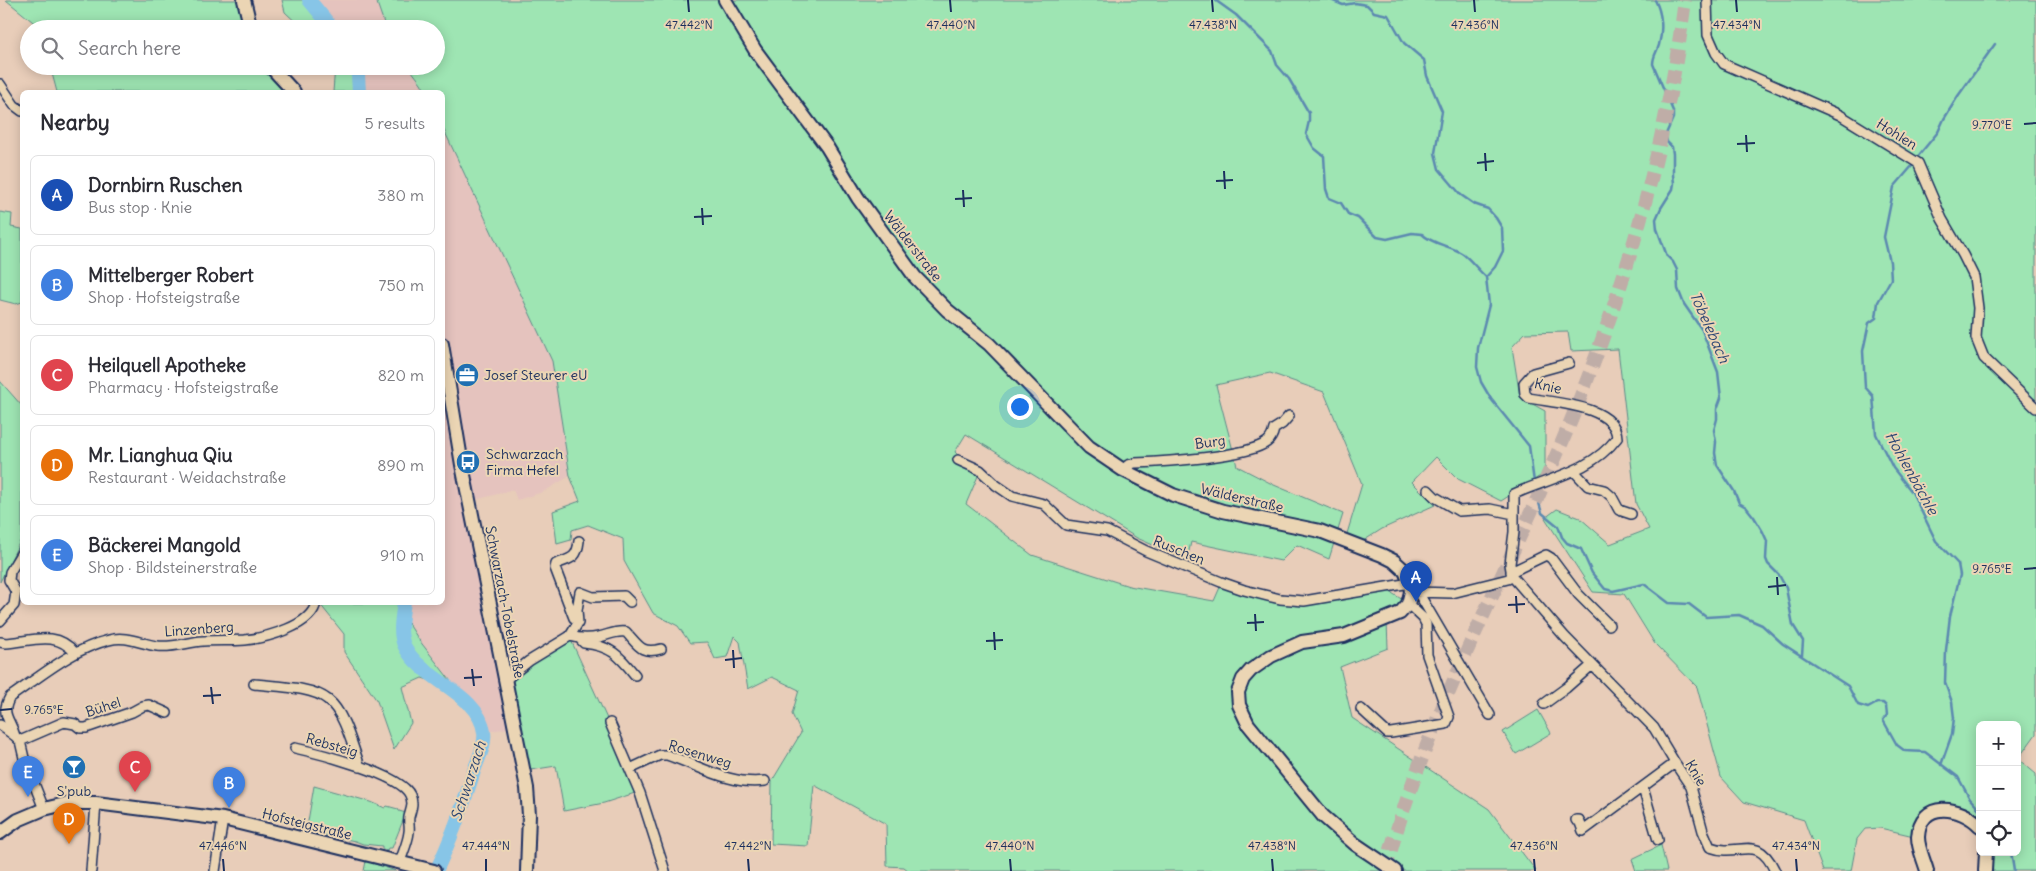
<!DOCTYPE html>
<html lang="en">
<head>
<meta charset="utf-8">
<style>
	body { margin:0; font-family:Delius,sans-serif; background:#f2f2f3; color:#2b2b33 }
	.controls { position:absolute; right:15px; bottom:15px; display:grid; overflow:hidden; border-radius:8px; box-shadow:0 2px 12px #0003 }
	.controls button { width:45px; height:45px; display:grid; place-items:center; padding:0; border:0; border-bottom:1px solid #e1e1e2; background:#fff; color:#2b2b33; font:25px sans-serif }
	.you { position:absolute; left:1019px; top:406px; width:18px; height:18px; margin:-12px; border:4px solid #fff; border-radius:50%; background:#1a73e8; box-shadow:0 0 0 8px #1a73e833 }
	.badge { display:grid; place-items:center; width:32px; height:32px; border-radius:50%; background:#2563eb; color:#fff; font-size:16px; font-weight:700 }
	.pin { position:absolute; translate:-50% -41px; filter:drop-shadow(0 1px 2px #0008) }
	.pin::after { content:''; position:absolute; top:26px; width:18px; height:15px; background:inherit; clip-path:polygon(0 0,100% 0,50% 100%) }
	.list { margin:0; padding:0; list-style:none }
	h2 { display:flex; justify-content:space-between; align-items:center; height:65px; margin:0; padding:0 20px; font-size:21px }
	h2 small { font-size:16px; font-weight:400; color:#7c7c81 }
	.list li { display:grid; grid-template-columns:32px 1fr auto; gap:15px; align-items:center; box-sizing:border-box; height:80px; margin:0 10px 10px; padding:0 10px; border:1px solid #e1e1e2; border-radius:8px }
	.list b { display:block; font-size:19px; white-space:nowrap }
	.list p { margin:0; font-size:16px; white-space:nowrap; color:#7c7c81 }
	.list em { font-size:16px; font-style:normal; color:#7c7c81 }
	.icon { flex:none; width:28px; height:28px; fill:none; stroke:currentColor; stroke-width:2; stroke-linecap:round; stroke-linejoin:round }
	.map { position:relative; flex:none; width:2036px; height:871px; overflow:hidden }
	.search { position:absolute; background:#fff; box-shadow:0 2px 12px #0003; left:20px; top:20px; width:425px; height:55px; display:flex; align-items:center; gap:12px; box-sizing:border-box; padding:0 18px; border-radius:28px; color:#7c7c81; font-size:19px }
	.panel { position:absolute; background:#fff; box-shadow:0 2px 12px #0003; left:20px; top:90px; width:425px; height:515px; border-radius:8px }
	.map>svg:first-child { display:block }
</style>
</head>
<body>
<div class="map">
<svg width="2036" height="871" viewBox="0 0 2036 871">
	<rect width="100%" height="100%" fill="#e8cdb9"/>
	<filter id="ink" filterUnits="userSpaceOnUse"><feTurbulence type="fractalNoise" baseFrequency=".02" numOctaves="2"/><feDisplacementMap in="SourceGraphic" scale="10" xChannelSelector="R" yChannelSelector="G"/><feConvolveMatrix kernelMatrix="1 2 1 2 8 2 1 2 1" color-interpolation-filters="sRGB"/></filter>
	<g filter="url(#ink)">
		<!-- built -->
		<path fill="#e5c3be" d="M 314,0 L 376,0 L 386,29 L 333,29 Z
			M 356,66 L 408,66 L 421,83 L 426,92 L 359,92 L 359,73 Z
			M 443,128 L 553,361 L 570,476 L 543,492 L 517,500 L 513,490 L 475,500 L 515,727 L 485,732 L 481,718 L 419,640 L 405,618 L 407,603 L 442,602 Z"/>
		<!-- green -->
		<path fill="#9ee5b3" stroke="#5c8a88" d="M 6,0 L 240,0 L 246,29 L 39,29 L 38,26 Z
			M 282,0 L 314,0 L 333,29 L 303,29 L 285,12 Z
			M 376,0 L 2036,0 L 2036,734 L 2018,759 L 2036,774 L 2036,871 L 1986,871 L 1986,852 L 2017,852 L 2017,725 L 1980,725 L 1980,825 L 1932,811 L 1918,837 L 1880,828 L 1865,829 L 1857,839 L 1851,871 L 1823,871 L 1804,820 L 1744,802 L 1721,777 L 1697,687 L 1655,644 L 1624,594 L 1593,592 L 1545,518 L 1557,509 L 1580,518 L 1610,544 L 1649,529 L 1636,504 L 1618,349 L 1571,351 L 1568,332 L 1525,333 L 1512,347 L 1520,397 L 1545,411 L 1545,473 L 1501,501 L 1458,479 L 1436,457 L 1412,482 L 1435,505 L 1382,529 L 1360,543 L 1346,537 L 1362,484 L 1324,392 L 1270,373 L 1216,385 L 1237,466 L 1274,485 L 1343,514 L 1329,559 L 1297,545 L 1281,561 L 1191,542 L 1187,560 L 1137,538 L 966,434 L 955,452 L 978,476 L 966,504 L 1032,555 L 1129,586 L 1214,601 L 1221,585 L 1279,602 L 1387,590 L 1403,600 L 1387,622 L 1388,648 L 1340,667 L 1352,718 L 1489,809 L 1536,871 L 909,871 L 904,867 L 887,866 L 886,824 L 814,785 L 808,846 L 771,844 L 772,781 L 801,733 L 792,714 L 799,690 L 772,677 L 748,689 L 740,642 L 734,636 L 727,657 L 715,659 L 707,642 L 690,643 L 678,626 L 653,613 L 624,561 L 623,539 L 588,525 L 572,530 L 571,540 L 557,544 L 553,511 L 580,501 L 570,476 L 552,361 L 443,128 L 442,92 L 426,92 L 421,83 L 408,66 L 436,66 L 436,29 L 386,29 Z
			M 50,66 L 262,66 L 288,92 L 57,92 Z
			M 335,66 L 356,66 L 359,73 L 359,92 L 333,92 Z
			M 0,212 L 12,214 L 11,227 L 22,229 L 22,302 L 16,304 L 0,300 Z
			M 0,381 L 22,406 L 22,537 L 0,582 Z
			M 319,603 L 407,603 L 405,618 L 419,640 L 457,689 L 422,678 L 402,687 L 411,723 L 394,750 L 377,701 L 344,652 L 344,634 Z
			M 570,638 L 630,769 L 638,792 L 604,803 L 564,811 L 556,766 L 524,771 L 505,680 Z
			M 1538,710 L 1551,733 L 1516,754 L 1503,732 Z
			M 314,786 L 371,802 L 385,808 L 387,806 L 398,809 L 399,811 L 406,813 L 392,848 L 388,848 L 387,850 L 382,849 L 382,846 L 363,844 L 355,841 L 311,832 L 312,828 L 307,827 Z
			M 1661,845 L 1667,871 L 1636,871 L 1632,859 Z
			M 366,861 L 396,871 L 364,871 Z"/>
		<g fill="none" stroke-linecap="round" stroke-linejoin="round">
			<!-- stream -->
			<path stroke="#5c89b0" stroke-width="2.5" d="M 1215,0 L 1236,15 L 1272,51 L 1277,65 L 1289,79 L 1309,113 L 1309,121 L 1306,134 L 1314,148 L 1324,156 L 1326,189 L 1329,198 L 1341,203 L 1348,214 L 1358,218 L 1377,237 L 1387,239 L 1412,233 L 1422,234 C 1433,245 1450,245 1463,254 C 1471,260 1478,270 1486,277
				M 1331,0 L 1343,5 L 1355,3 L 1367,5 L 1374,12 L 1388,15 L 1404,43 L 1424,60 L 1427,76 L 1442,111 L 1435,153 L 1439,169 L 1461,195 L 1474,204 L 1488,209 L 1496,218 L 1502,228 L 1503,251 L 1495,267 L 1486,277 L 1489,305 L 1478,348 L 1477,367 L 1481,382 L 1491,399 L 1529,446 L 1534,482
				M 1655,0 C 1662,13 1663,30 1659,45 C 1657,52 1653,56 1653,64 L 1673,111 L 1673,118 L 1666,134 L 1667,142 L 1672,147 L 1673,154 L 1673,175 L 1674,183 L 1673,189 L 1661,208 L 1656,219 L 1657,229 L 1667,256 L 1673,262 L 1677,270 L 1678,289 L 1684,304 L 1702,330 L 1718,372 L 1721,398 L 1717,409 L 1717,419 L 1714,430 L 1716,442 L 1715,453 L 1717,465 L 1734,491 L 1739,503 L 1746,507 L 1754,517 L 1763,532 L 1767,541 L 1766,559 L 1768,564 L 1779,575 L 1786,588 L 1793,625 L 1803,641 L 1802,655
				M 1919,155 L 1938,132 L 1944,119 L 1958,96 L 1995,44
				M 1912,166 L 1894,187 L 1884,237 L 1890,262 L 1891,279 L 1878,302 L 1876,318 L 1869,323 L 1863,351 L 1865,387 L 1873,396 L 1876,434 L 1893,468 L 1912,492 L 1936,541 L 1958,564 L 1960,575 L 1950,616 L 1946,650 L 1945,683 L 1952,702 L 1954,718 L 1952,734 L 1941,765
				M 1535,490 L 1542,513 L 1558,526 L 1562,537 L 1567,543 L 1581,549 L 1592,573 L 1605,589 L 1613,591 L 1644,584 L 1669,603 L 1689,604 L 1706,617 L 1739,615 L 1762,625 L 1783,644 L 1848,686 L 1858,705 L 1868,708 L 1877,703 L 1883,703 L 1886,706 L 1887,715 L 1883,720 L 1897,745 L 1905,751 L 1925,752 L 1958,777 L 1970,799 L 1980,810
				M 2011,852 L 2014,871"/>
			<!-- river -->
			<path stroke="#87c5e7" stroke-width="14" d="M 309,0 L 333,29
				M 354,66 L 358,75 L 359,92
				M 404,602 C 402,617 398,634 405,647 C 421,680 479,693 484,732 C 486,744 479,757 475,768 C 464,803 452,838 436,871"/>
			<!-- primary-tunnel -->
			<path stroke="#bfada7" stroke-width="14" stroke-dasharray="14 7" stroke-linecap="butt" d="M 1385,871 C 1423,728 1494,598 1553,463 C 1617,317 1665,159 1685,0"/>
			<!-- street casing -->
			<g stroke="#1b2f5e" stroke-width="12">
				<path id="street" d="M 1707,0 L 1708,35 L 1716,53 L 1724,64 L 1840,115 L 1918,163 L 1942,219 L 1963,255 L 1974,277 L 1978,308 L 1976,338 L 1984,358 L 2036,408
					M 0,84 L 14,105 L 22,111
					M 1569,363 L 1533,373 L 1524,383 L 1525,394 L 1529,398 C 1553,403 1616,405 1617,438 C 1592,471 1550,478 1514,494 L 1514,532 L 1510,564 L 1512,576 L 1565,637 L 1654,728 L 1675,763 L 1691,787 L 1703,831 L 1710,847 C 1740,858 1757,832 1775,871
					M 958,460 L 980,470 L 996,485 L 1012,496 L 1044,504 L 1066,525 L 1107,531 L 1146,551 L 1221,582 L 1244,590 L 1280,599 L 1304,601 L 1410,583
					M 1123,470 L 1128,465 L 1135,463 C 1162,462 1248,457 1267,442 C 1271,439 1273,434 1274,429 L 1282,424 L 1289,416
					M 1574,471 L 1588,486 L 1604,490 L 1612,497 L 1619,510 L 1631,514
					M 1428,490 L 1435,497 L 1459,511 L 1490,509 L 1514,514
					M 1511,572 L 1546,555 L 1551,558 L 1578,594 L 1609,625
					M 1415,592 L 1452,593 L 1508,579 L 1512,576
					M 1418,592 L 1490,715
					M 574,618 L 555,568 L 556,564 C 571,558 577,559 579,541
					M 0,621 L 14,605 L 16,592 L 9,580 L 10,572 L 22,552
					M 570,636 C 580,639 589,639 599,637 C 609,635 616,630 626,632 C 639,646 641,654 661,649
					M 581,640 L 584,643 C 611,646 619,655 635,675
					M 0,642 L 6,643 C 32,641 57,630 75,653
					M 505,680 L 529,661 L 570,636 L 578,623 L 577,610 L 580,592 L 593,597 L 624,596 L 630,602
					M 254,684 C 333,691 335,690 360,767
					M 1544,704 L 1566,688 L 1592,665
					M 1361,709 L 1387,733 L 1391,733 L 1446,724 L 1449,717 L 1427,655 L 1426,624 L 1423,618 L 1408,604
					M 610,723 L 640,793 L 665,871
					M 0,725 L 15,736 L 20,741 L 24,758 L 44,809
					M 15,736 C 10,718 0,715 10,697 C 41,676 72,649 109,640 C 126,635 141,644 157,646 C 173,648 188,642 203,641 C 217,640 231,641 245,640 C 265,638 313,626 316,602
					M 20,741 L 64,722 L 75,724 L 80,728 L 86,728 L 132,712 L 143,706 L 149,705 L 167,713
					M 295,748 C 318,753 401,774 410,795 C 414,804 411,809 409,817 C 408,822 410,827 409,832 C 408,842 403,852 400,862
					M 630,769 L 660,755 L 667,755 C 698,765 731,786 765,781
					M 1643,788 L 1658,840
					M 1576,820 L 1579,820 L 1583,831 L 1675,763
					M 91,871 L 96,803
					M 215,871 L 223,819"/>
			</g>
			<!-- secondary casing -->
			<g stroke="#1b2f5e" stroke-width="16">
				<path id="secondary" d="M 244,0 L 251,29
					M 725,0 L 755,50 L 827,147 L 858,198 L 915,277 L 947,310 L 989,344 L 1089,447 L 1123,470 L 1173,495 L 1223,511 L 1320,531 L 1382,555 L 1394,561 L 1405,571 L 1410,583 L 1411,592 L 1408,604 L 1400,613 L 1344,636 L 1302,642 L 1271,656 L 1251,670 L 1243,679 L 1238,692 L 1239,705 L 1248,724 L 1323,816 L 1355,844 L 1395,871
					M 270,66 L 294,92
					M 442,344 L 462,465 L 527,788 L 529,815 L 527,871
					M 0,833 L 18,820 L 44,809 L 69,803 L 96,803 L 223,819 L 434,871
					M 1927,871 C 1924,860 1918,848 1918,837 C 1920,799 1961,806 1980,826
					M 1985,871 L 1986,852"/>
			</g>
			<!-- street -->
			<use href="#street" stroke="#ebd5b4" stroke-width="9"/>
			<!-- secondary -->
			<use href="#secondary" stroke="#ebd5b4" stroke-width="12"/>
		</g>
	</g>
	<!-- ticks -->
	<path fill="none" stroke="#1b2f5e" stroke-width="2" d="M 688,0 L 689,12M 950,0 L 951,12M 1212,0 L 1213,12M 1474,0 L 1475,12M 1736,0 L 1737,12M 2024,124 L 2036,123M 1746,135 L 1747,152M 1737,144 L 1755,143M 1485,153 L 1486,171M 1477,163 L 1494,161M 1224,171 L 1225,189M 1216,181 L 1233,180M 963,190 L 964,207M 955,199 L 972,198M 702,208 L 703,225M 694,217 L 712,216M 2024,569 L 2036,568M 1777,577 L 1778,595M 1768,587 L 1786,585M 1516,596 L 1517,613M 1508,605 L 1525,604M 1255,614 L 1256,631M 1247,623 L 1264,622M 994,632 L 995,650M 986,641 L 1003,640M 733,650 L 734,668M 725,660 L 742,658M 472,669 L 474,686M 464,678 L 482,677M 211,687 L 213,704M 203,696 L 221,695M 0,710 L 12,709M 223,859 L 224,871M 486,859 L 486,871M 748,859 L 749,871M 1010,859 L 1011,871M 1272,859 L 1273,871M 1534,859 L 1535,871M 1796,859 L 1797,871"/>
	<!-- icons -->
	<defs>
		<g id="office-disc" transform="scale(1.25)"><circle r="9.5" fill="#1f6fb2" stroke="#ebd5b4"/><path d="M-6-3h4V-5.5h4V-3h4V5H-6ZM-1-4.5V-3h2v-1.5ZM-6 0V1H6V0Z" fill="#fff"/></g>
		<g id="bus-disc" transform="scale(1.25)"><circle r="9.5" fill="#1f6fb2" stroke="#ebd5b4"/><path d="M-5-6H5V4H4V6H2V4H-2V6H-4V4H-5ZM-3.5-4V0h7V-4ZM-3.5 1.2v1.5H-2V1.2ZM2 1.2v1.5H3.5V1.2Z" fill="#fff"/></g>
		<g id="bar-disc" transform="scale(1.25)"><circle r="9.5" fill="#1f6fb2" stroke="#ebd5b4"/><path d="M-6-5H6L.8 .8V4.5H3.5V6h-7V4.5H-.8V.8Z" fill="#fff"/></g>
	</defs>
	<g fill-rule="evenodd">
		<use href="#office-disc" x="467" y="375"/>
		<use href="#bus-disc" x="468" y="462"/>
		<use href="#bar-disc" x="74" y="767"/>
	</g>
	<g text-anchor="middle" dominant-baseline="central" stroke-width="4" stroke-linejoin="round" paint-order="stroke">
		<!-- street labels -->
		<g font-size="14" fill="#1b2f5e" stroke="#ebd5b4">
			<text transform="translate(1897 134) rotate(32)">Hohlen</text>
			<text transform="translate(913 246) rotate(52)">Wälderstraße</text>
			<text transform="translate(1548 386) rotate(13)">Knie</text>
			<text transform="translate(1210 442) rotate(-8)">Burg</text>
			<text transform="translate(1242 498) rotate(13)">Wälderstraße</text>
			<text transform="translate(1179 550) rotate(22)">Ruschen</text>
			<text transform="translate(505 602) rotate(79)">Schwarzach-Tobelstraße</text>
			<text transform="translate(199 629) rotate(-4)">Linzenberg</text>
			<text transform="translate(103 707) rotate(-18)">Bühel</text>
			<text transform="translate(332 745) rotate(16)">Rebsteig</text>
			<text transform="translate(700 754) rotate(17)">Rosenweg</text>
			<text transform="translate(1696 773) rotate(60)">Knie</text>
			<text transform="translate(307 824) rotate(14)">Hofsteigstraße</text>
		</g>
		<!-- poi labels -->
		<g font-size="14" fill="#1b2f5e" stroke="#ebd5b4" text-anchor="start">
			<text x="484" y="375">Josef Steurer eU</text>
			<text x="486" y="454">Schwarzach<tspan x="486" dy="16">Firma Hefel</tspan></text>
			<text x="74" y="791" text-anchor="middle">S'pub</text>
		</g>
		<!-- water labels -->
		<g font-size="15" font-style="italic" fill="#2b4673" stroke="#ebd5b4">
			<text transform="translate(1710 327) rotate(66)">Töbelebach</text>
			<text transform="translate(1912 473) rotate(61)">Hohlenbächle</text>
			<text transform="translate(468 781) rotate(-72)">Schwarzach</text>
		</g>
	</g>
	<g font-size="12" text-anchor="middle" fill="#1b2f5e" stroke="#ebd5b4" stroke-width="4" stroke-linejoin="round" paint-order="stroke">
		<text x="689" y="29">47.442°N</text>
		<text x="951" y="29">47.440°N</text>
		<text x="1213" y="29">47.438°N</text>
		<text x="1475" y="29">47.436°N</text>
		<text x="1737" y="29">47.434°N</text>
		<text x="1992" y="129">9.770°E</text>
		<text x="1992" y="573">9.765°E</text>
		<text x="44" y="714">9.765°E</text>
		<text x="223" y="850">47.446°N</text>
		<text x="486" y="850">47.444°N</text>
		<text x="748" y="850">47.442°N</text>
		<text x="1010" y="850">47.440°N</text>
		<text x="1272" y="850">47.438°N</text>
		<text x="1534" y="850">47.436°N</text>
		<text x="1796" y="850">47.434°N</text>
	</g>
</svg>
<div class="controls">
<button>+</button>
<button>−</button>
<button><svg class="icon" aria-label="locate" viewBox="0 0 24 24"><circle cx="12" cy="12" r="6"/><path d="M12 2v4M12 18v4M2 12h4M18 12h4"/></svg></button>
</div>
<div class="you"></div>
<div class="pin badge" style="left:1416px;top:602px;background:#1a4fb4">A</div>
<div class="pin badge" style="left:229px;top:808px;background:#3f7fe0">B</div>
<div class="pin badge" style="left:135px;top:792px;background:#e0444e">C</div>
<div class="pin badge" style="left:69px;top:844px;background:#e8710a">D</div>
<div class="pin badge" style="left:28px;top:797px;background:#3f7fe0">E</div>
<div class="search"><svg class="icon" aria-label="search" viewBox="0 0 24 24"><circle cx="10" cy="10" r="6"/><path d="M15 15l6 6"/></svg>Search here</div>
<section class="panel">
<h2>Nearby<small>5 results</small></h2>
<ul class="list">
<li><span class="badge" style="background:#1a4fb4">A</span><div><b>Dornbirn Ruschen</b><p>Bus stop · Knie</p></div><em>380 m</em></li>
<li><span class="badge" style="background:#3f7fe0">B</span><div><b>Mittelberger Robert</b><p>Shop · Hofsteigstraße</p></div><em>750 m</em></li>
<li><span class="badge" style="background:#e0444e">C</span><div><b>Heilquell Apotheke</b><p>Pharmacy · Hofsteigstraße</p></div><em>820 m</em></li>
<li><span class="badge" style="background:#e8710a">D</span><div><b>Mr. Lianghua Qiu</b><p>Restaurant · Weidachstraße</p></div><em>890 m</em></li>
<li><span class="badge" style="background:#3f7fe0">E</span><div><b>Bäckerei Mangold</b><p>Shop · Bildsteinerstraße</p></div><em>910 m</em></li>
</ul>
</section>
</div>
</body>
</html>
